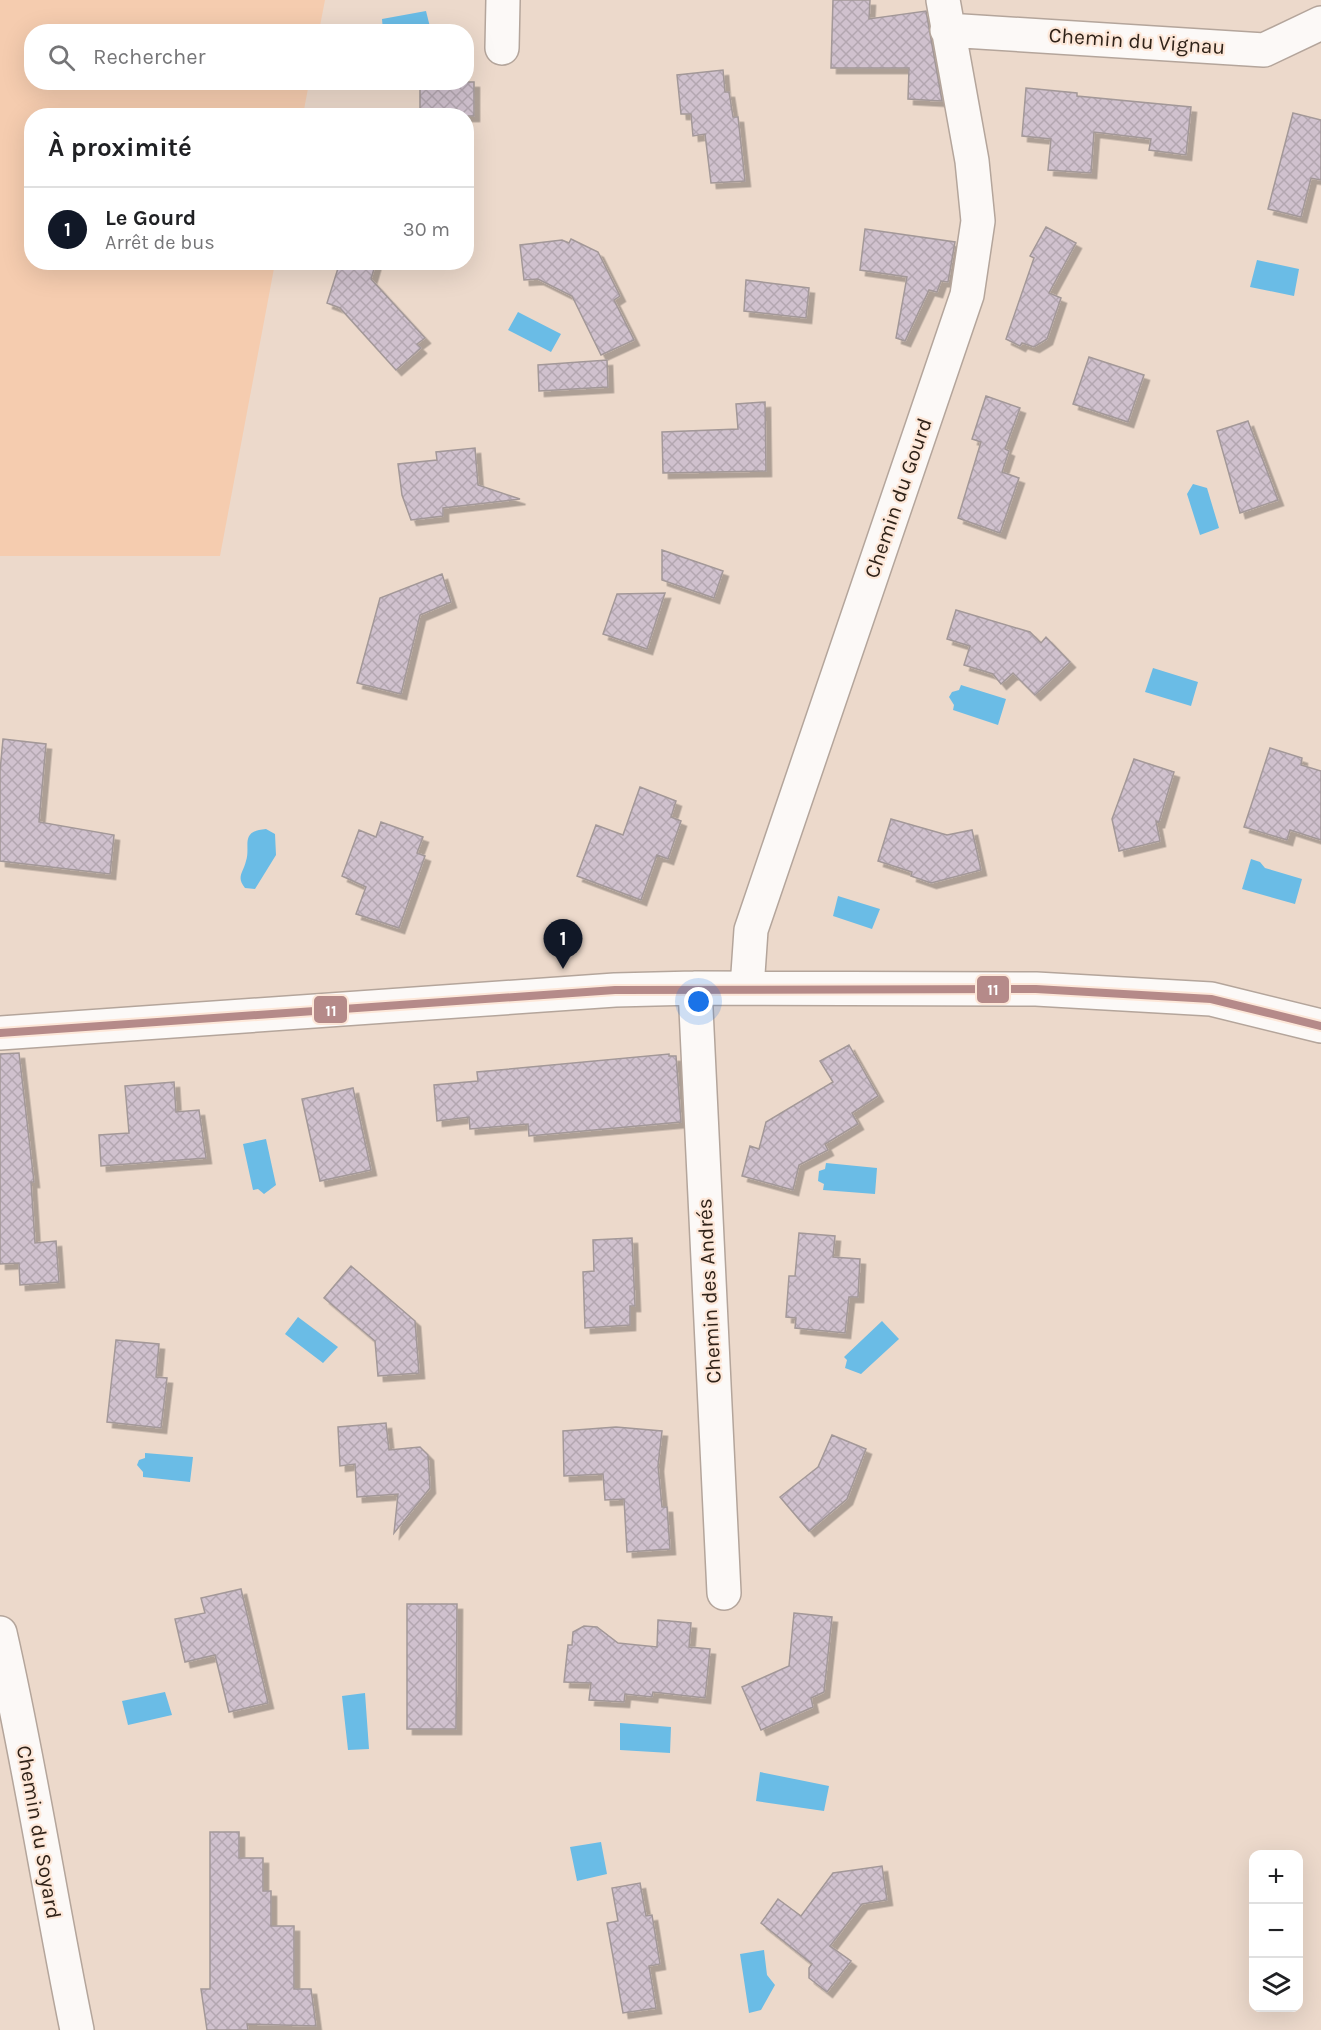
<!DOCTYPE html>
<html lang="fr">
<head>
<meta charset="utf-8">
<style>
	body { margin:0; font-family:Karla,sans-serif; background:#f2f2f2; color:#202124 }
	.controls { position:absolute; right:18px; bottom:18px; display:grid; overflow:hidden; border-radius:12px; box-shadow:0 6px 24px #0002 }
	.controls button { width:54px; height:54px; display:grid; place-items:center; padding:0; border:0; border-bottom:2px solid #e0e0e0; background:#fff; color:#202124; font:30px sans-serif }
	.you { position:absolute; left:699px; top:1002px; width:21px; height:21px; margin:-15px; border:4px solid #fff; border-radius:50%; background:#1a73e8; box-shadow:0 0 0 9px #1a73e833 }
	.badge { display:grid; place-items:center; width:39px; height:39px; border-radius:50%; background:#111827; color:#fff; font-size:20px; font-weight:700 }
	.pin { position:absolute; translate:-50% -50px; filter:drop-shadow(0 2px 3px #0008) }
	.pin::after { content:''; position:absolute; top:32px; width:21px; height:18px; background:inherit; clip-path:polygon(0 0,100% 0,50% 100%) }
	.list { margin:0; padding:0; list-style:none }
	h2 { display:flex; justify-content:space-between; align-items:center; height:78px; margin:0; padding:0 24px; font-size:26px }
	h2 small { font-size:20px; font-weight:400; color:#757577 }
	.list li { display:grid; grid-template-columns:39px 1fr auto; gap:18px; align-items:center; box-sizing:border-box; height:84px; padding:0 24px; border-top:2px solid #e0e0e0 }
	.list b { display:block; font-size:22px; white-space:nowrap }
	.list p { margin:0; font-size:20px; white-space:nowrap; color:#757577 }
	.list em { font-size:20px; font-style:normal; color:#757577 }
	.icon { flex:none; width:33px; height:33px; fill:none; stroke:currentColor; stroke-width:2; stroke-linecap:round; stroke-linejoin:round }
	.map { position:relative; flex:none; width:1321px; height:2030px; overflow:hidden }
	.search { position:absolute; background:#fff; box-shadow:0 6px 24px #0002; left:24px; top:24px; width:450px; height:66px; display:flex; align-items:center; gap:15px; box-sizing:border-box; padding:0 21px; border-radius:24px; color:#757577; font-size:22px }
	.panel { position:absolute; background:#fff; box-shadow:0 6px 24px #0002; left:24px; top:108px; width:450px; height:162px; border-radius:24px }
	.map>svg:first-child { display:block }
</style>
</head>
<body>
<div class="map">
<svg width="1321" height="2030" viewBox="0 0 1321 2030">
	<defs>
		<pattern id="building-cross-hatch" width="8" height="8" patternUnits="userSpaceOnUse" patternTransform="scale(1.5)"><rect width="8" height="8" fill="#d0c1ce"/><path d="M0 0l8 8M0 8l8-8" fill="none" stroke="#b3a6b0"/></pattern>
		<filter id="shadow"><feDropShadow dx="5.5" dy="5.5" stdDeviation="0" flood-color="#0004"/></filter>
	</defs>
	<rect width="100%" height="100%" fill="#ecd9cb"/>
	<!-- grass -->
	<path fill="#f5ccaf" d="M 0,0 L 325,0 L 319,31 L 32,32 L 32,82 L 309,83 L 303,115 L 32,116 L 32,262 L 275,263 L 220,556 L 0,556 Z"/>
	<!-- water -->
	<path fill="#6abce6" d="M 426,11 L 431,31 L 383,31 L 382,19 Z
		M 1257,260 L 1299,269 L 1294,296 L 1250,287 Z
		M 518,312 L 561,334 L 551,352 L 508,330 Z
		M 1193,484 L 1207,488 L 1219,528 L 1200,535 L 1187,494 Z
		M 1153,668 L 1198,682 L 1191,706 L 1145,692 Z
		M 961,685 L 1006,699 L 998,725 L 953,710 L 954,705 L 949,697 L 952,692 L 959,690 Z
		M 266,829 L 275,834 L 276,855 L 255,889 L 245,888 C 236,877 243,873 246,861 C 251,846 239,831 266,829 Z
		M 1251,859 L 1260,862 L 1265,868 L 1302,879 L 1295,904 L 1242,889 Z
		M 838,896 L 880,909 L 872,929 L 833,916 Z
		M 266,1139 L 276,1185 L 264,1194 L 258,1189 L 253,1190 L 243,1144 Z
		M 826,1163 L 877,1168 L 875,1194 L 823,1190 L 824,1184 L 818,1181 L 819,1171 L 825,1169 Z
		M 298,1317 L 338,1347 L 323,1363 L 285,1334 Z
		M 882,1321 L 899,1339 L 861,1374 L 845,1368 L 847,1360 L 844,1357 Z
		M 145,1453 L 193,1457 L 190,1482 L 143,1477 L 143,1472 L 137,1465 L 139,1460 L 145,1458 Z
		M 165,1692 L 172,1715 L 128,1725 L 122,1701 Z
		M 365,1693 L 369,1749 L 348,1750 L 342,1696 Z
		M 620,1723 L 671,1727 L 670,1753 L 620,1750 Z
		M 760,1772 L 829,1786 L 824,1811 L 756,1801 Z
		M 601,1842 L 607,1874 L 577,1881 L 570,1847 Z
		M 764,1950 L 767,1975 L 775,1985 L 761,2010 L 749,2013 L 740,1954 Z"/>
	<!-- building -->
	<path fill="url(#building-cross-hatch)" stroke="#a39898" stroke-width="1.5" filter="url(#shadow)" d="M 833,0 L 870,0 L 869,19 L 926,11 L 942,101 L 908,99 L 909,68 L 831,68 Z
		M 723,70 L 725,92 L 729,92 L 733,117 L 738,117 L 745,181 L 711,183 L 705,134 L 693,136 L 691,114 L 681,114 L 677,75 Z
		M 420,82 L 474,82 L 474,116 L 420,116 Z
		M 1026,88 L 1077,93 L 1077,96 L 1191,107 L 1186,155 L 1149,150 L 1151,139 L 1094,132 L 1091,173 L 1048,170 L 1051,139 L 1022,136 Z
		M 1293,113 L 1321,120 L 1321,180 L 1311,178 L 1301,217 L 1268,209 Z
		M 1046,227 L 1076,243 L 1049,293 L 1061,298 L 1047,339 L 1034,347 L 1022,343 L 1020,346 L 1006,339 L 1034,258 L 1030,256 Z
		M 865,229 L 955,242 L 948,282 L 941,281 L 937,292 L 929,290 L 905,341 L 896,338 L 907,277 L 860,270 Z
		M 571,239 L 598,252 L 620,296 L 614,300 L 634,340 L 601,355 L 572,296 L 538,279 L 524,280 L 520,245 L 562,240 L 569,243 Z
		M 340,262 L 376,262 L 371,279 L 425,338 L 417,344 L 421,348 L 396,370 L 340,308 L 327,303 Z
		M 746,280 L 809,288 L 806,318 L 744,311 Z
		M 1089,357 L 1144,375 L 1128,422 L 1073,404 Z
		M 607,360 L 608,387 L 539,391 L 538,365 Z
		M 986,396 L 1020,408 L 1005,449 L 1009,451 L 1002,472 L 1019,478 L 1000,533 L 958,518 L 981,442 L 972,439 Z
		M 765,402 L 766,471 L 663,473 L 662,432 L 738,429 L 736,404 Z
		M 1248,421 L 1278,500 L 1240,513 L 1217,431 Z
		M 475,448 L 478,485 L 520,499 L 443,508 L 443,516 L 411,520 L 402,495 L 398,464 L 437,460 L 436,452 Z
		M 662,550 L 723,571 L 714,598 L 662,580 Z
		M 442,574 L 451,602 L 420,615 L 401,694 L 357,683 L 380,598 Z
		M 665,593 L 647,649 L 603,634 L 617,594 Z
		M 956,610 L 1030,632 L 1041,643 L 1046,637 L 1070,662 L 1035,695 L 1013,673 L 1001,684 L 993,674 L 964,665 L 970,646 L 947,639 Z
		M 3,739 L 46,744 L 39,822 L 114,835 L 110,874 L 0,861 L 0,771 Z
		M 1270,748 L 1302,758 L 1301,765 L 1321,771 L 1321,840 L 1290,830 L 1287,840 L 1244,827 Z
		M 1134,759 L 1174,772 L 1159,822 L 1156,821 L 1160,841 L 1119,851 L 1112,819 Z
		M 640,787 L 676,801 L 671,817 L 681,821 L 668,859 L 657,855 L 641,900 L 577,876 L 596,825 L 623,835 Z
		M 891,819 L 947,835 L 972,830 L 981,870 L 931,883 L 911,876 L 912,872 L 878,861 Z
		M 381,822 L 423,837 L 417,853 L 425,856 L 399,928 L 356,914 L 366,887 L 342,876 L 359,830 L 376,837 Z
		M 849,1045 L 878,1096 L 852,1113 L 858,1124 L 825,1144 L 828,1150 L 799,1165 L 793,1190 L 742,1176 L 750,1146 L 759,1149 L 766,1122 L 833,1082 L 820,1061 Z
		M 19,1053 L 34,1182 L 31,1182 L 35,1243 L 56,1241 L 59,1282 L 20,1285 L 19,1263 L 0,1264 L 0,1054 Z
		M 669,1054 L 669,1056 L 676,1056 L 681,1122 L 529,1136 L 528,1124 L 470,1129 L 469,1117 L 437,1121 L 434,1085 L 478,1081 L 477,1072 Z
		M 174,1082 L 176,1112 L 199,1110 L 206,1158 L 101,1166 L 99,1135 L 129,1133 L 125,1086 Z
		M 353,1088 L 371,1170 L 320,1181 L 302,1099 Z
		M 799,1233 L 835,1236 L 833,1257 L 860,1259 L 858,1297 L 849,1297 L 845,1333 L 795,1328 L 796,1318 L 786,1317 L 789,1276 L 795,1276 Z
		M 632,1238 L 635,1306 L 630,1306 L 630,1325 L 585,1328 L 583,1272 L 594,1271 L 593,1240 Z
		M 351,1266 L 415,1321 L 419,1373 L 378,1376 L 375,1341 L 324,1298 Z
		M 116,1340 L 159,1344 L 156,1377 L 167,1378 L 161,1428 L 107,1422 Z
		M 386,1423 L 389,1450 L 420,1447 L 428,1455 L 430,1488 L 394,1533 L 398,1494 L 357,1497 L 355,1464 L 340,1466 L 338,1427 Z
		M 616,1427 L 662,1431 L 658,1466 L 662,1507 L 667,1507 L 670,1549 L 627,1552 L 624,1499 L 605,1500 L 603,1474 L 564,1476 L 563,1431 Z
		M 832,1435 L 866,1449 L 847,1499 L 809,1531 L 780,1497 L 818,1467 Z
		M 241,1589 L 268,1703 L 229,1712 L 215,1655 L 185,1662 L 175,1619 L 205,1613 L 201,1598 Z
		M 407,1604 L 457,1604 L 456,1729 L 407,1729 Z
		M 794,1613 L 832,1617 L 824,1692 L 811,1698 L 813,1707 L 761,1730 L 742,1687 L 789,1666 Z
		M 658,1620 L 691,1623 L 689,1647 L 710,1649 L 705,1698 L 653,1692 L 652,1697 L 625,1694 L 624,1702 L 589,1700 L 591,1683 L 564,1682 L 568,1645 L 572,1645 L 573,1632 L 584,1626 L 597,1627 L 618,1643 L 657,1647 Z
		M 210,1832 L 239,1832 L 239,1858 L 263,1858 L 263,1891 L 271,1891 L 271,1926 L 294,1926 L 294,1989 L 311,1989 L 316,2026 L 247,2024 L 248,2030 L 207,2030 L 201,1989 L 210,1989 Z
		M 882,1866 L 887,1900 L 862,1904 L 830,1946 L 851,1961 L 827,1992 L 809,1978 L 809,1968 L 812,1964 L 761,1923 L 778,1899 L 801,1916 L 833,1873 Z
		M 640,1883 L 646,1916 L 652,1915 L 660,1964 L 649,1966 L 656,2008 L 623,2013 L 607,1923 L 618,1921 L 612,1888 Z"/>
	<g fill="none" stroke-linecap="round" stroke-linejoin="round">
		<!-- minor casing -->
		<g stroke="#b4a59b" stroke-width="36">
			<path id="minor" d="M 947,30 L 1264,50 L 1321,23
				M 502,48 L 503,0
				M 695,988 L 724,1593
				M 747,988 L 751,930 L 967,295 L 978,221 L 972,161 L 943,0
				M 0,1033 L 615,990 L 695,988 L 1036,989 L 1211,999 L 1321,1026
				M 0,1633 C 30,1764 50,1898 77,2030"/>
		</g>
		<!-- minor -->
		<use href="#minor" stroke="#fcf9f7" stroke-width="33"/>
		<!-- bus-1 casing -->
		<g stroke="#fde7d8" stroke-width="12">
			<path id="bus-1" d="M 0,1033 L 615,990 L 1036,989 L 1211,999 L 1321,1026"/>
		</g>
		<!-- bus-1 -->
		<use href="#bus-1" stroke="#b58a89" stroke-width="8"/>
	</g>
	<g text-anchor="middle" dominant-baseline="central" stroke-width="4.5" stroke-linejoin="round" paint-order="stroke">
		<!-- street labels -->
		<g font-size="21" fill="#2f2218" stroke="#fde7d8">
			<text transform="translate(1137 41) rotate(4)">Chemin du Vignau</text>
			<text transform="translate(898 498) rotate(-71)">Chemin du Gourd</text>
			<text transform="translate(709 1291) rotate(-93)">Chemin des Andrés</text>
			<text transform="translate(39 1832) rotate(80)">Chemin du Soyard</text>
		</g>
	</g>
	<g stroke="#fde7d8" stroke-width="2">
		<rect x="976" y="975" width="34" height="29" rx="6" fill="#b58a89"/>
		<rect x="313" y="995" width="35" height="29" rx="6" fill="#b58a89"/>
	</g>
	<g font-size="16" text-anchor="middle" font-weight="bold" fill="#fff">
		<text x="993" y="995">11</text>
		<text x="331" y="1016">11</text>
	</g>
</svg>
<div class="controls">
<button>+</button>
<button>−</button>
<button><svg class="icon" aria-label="layers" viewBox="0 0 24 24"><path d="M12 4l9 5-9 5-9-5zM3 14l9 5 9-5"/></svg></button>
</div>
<div class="you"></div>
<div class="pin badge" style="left:563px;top:969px">1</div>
<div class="search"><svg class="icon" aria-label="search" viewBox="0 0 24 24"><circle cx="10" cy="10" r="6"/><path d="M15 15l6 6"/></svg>Rechercher</div>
<section class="panel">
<h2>À proximité<small></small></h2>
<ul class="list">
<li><span class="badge">1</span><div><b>Le Gourd</b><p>Arrêt de bus</p></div><em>30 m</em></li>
</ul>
</section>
</div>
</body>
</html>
